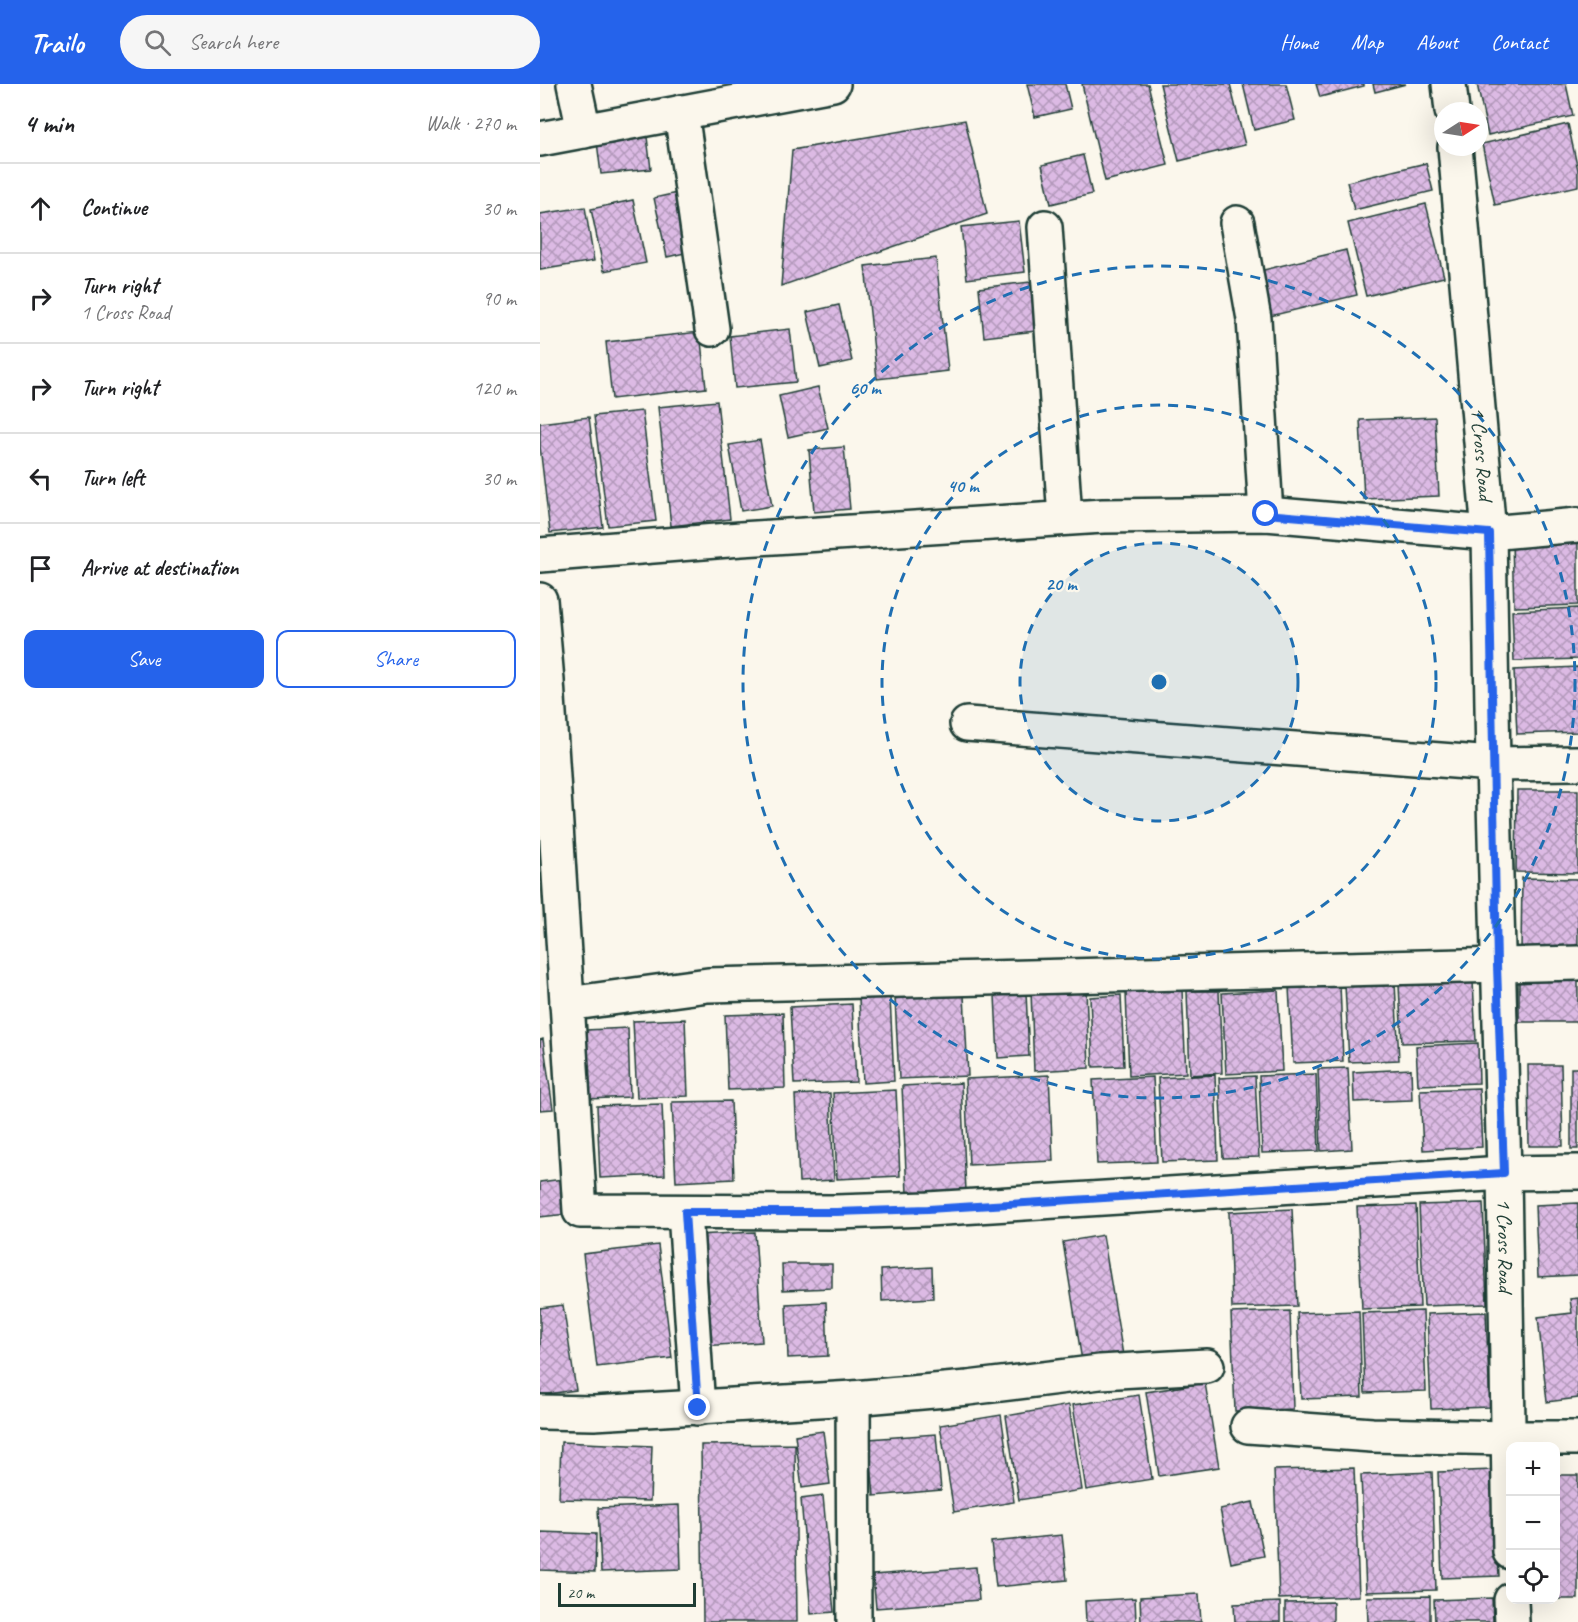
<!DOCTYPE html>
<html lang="en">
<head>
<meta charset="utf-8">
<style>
	body { margin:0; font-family:Caveat,sans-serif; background:#f6f6f6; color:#202124 }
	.controls { position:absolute; right:18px; bottom:18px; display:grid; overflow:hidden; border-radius:12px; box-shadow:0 6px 24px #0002 }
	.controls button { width:54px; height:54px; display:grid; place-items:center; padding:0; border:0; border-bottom:2px solid #e0e0e0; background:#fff; color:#202124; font:30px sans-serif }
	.compass { position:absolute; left:894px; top:18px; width:54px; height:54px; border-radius:50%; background:#fff; box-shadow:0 6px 24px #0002; rotate:78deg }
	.scale { position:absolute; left:18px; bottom:15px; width:138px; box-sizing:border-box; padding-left:6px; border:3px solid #1f3d34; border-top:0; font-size:16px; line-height:21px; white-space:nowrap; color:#1f3d34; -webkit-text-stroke:4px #fbf7ec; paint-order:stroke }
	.stop { position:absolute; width:18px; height:18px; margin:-14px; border:4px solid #2563eb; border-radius:50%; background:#fff }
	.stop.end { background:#2563eb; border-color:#fff; box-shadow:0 2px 6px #0008 }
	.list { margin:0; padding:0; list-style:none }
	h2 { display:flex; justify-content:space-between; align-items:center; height:78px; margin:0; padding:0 24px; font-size:26px }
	h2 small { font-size:20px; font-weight:400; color:#757577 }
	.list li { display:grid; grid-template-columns:39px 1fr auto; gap:18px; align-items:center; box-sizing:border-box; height:90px; padding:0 24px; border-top:2px solid #e0e0e0 }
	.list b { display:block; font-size:22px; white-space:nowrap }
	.list p { margin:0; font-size:20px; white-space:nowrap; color:#757577 }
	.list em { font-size:20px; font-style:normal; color:#757577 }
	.actions { display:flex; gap:12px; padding:18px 24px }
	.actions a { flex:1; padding:14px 0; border:2px solid #2563eb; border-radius:12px; text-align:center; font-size:21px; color:#2563eb }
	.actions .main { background:#2563eb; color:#fff }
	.icon { flex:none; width:33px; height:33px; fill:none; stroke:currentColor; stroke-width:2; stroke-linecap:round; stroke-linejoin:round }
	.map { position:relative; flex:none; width:1038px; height:1538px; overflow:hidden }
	header { display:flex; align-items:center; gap:36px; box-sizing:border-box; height:84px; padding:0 30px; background:#2563eb; color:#fff }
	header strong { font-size:28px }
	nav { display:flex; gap:33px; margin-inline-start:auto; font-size:21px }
	.search { width:420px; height:54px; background:#f6f6f6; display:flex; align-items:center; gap:15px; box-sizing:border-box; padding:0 21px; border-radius:33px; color:#757577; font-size:22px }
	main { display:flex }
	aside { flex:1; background:#fff }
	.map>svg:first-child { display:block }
</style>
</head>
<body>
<header>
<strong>Trailo</strong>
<div class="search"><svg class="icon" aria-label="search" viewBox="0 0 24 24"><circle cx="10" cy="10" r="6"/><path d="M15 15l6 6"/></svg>Search here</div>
<nav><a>Home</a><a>Map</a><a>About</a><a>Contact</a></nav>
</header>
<main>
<aside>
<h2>4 min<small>Walk · 270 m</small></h2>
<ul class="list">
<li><svg class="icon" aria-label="ahead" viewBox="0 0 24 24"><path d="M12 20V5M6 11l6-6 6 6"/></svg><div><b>Continue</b></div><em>30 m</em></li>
<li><svg class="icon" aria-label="right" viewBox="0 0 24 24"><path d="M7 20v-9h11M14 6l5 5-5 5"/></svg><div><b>Turn right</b><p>1 Cross Road</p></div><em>90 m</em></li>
<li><svg class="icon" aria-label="right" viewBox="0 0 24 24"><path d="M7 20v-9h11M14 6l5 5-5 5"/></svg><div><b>Turn right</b></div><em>120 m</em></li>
<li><svg class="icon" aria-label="left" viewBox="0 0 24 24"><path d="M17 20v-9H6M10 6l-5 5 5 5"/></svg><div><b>Turn left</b></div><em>30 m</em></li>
<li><svg class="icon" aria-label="arrive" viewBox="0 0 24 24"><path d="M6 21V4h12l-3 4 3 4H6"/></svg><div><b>Arrive at destination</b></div></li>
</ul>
<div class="actions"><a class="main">Save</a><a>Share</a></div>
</aside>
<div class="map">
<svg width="1038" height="1538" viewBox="0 0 1038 1538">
	<defs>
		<pattern id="building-cross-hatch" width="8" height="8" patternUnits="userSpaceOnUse" patternTransform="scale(1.5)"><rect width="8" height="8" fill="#dcbae4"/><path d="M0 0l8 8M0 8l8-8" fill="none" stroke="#b298ba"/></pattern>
	</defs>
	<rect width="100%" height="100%" fill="#fbf7ec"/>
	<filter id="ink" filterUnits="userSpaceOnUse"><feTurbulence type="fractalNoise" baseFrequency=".0167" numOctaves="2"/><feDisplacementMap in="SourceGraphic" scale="12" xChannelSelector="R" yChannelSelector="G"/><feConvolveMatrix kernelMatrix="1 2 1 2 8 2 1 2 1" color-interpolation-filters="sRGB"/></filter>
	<g filter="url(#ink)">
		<!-- building -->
		<path fill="url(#building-cross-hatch)" stroke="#1f3d34" stroke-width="1.5" d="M 487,0 L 525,0 L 531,25 L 495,33 Z
			M 542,0 L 608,0 L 628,81 L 565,97 Z
			M 620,0 L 690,0 L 705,61 L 639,77 Z
			M 703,0 L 746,0 L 755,36 L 714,46 Z
			M 776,0 L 824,0 L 824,2 L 780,13 Z
			M 833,0 L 866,0 L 835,8 Z
			M 937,0 L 1026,0 L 1033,32 L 948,51 Z
			M 425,36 L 447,130 L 241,202 L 252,66 Z
			M 1028,40 L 1038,86 L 1038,102 L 955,121 L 942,60 Z
			M 107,53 L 111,85 L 61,90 L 57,58 Z
			M 543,71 L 552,110 L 511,120 L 502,81 Z
			M 886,79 L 893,107 L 814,126 L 807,98 Z
			M 137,109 L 149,168 L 127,173 L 114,114 Z
			M 93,116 L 106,179 L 64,187 L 51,125 Z
			M 886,120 L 904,193 L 826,212 L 808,139 Z
			M 45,123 L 54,177 L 0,186 L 0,130 Z
			M 479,137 L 485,188 L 427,195 L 421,143 Z
			M 806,166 L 817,211 L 722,234 L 711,189 Z
			M 396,174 L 408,287 L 337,295 L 325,182 Z
			M 490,198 L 496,247 L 444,253 L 439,204 Z
			M 299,221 L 312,277 L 280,284 L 267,228 Z
			M 250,245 L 256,298 L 195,304 L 190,252 Z
			M 160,248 L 166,304 L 72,315 L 66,258 Z
			M 278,303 L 288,344 L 248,353 L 239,312 Z
			M 177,317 L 190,435 L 131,442 L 118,323 Z
			M 102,327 L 116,437 L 68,442 L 54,332 Z
			M 49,333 L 63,443 L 10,449 L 0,362 L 0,339 Z
			M 895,333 L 899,412 L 824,415 L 820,336 Z
			M 220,356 L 232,422 L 201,427 L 189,361 Z
			M 304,363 L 310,425 L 274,428 L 269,366 Z
			M 1038,457 L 1038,521 L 974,523 L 972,460 Z
			M 1038,524 L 1038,575 L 974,577 L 972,527 Z
			M 1038,583 L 1038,648 L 977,650 L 974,586 Z
			M 977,706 L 1038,706 L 1038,789 L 976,788 Z
			M 982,794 L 1038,795 L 1038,869 L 981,868 Z
			M 979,891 L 1038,891 L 1038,938 L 979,938 Z
			M 933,897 L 936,957 L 862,959 L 859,901 Z
			M 855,899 L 859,976 L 809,978 L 805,901 Z
			M 800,901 L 803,977 L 753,979 L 749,903 Z
			M 546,905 L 549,984 L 494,987 L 491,907 Z
			M 642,906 L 646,989 L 589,992 L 586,908 Z
			M 738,906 L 742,987 L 686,990 L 682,909 Z
			M 647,907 L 679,907 L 682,989 L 650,991 Z
			M 486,909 L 489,972 L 458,974 L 455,911 Z
			M 424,911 L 428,992 L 359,995 L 355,914 Z
			M 581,911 L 584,982 L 553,983 L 550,913 Z
			M 350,913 L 354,997 L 323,999 L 319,914 Z
			M 312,920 L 316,998 L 254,1000 L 250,923 Z
			M 243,929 L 245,1004 L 188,1006 L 185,931 Z
			M 145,935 L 148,1012 L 97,1014 L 93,937 Z
			M 88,944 L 90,1013 L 49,1015 L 46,946 Z
			M 3,955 L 13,1025 L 0,1026 L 0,956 Z
			M 938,959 L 939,999 L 878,1001 L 876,962 Z
			M 988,981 L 1021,981 L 1023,1062 L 989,1062 Z
			M 808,984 L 812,1065 L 781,1067 L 778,985 Z
			M 1031,984 L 1038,984 L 1038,1065 L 1031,1065 Z
			M 871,985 L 872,1016 L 814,1018 L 813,988 Z
			M 776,990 L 779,1067 L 722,1069 L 719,992 Z
			M 509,991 L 513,1077 L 429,1081 L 425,995 Z
			M 675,991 L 678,1076 L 622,1078 L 618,994 Z
			M 715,992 L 719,1073 L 683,1074 L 679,994 Z
			M 613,993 L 617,1078 L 557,1080 L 553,996 Z
			M 421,999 L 426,1107 L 367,1109 L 362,1002 Z
			M 939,1004 L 942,1063 L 883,1066 L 880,1006 Z
			M 356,1006 L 360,1092 L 297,1095 L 293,1009 Z
			M 290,1009 L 294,1096 L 259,1098 L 255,1011 Z
			M 191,1017 L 194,1095 L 136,1098 L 132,1018 Z
			M 122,1020 L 125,1091 L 60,1094 L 57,1022 Z
			M 23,1095 L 27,1130 L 0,1133 L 0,1098 Z
			M 943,1119 L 947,1220 L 884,1222 L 879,1121 Z
			M 1038,1119 L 1038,1191 L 998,1193 L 995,1121 Z
			M 876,1121 L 880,1223 L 822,1225 L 817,1123 Z
			M 752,1125 L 757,1222 L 692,1224 L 689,1128 Z
			M 215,1148 L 222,1258 L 163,1262 L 156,1151 Z
			M 563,1151 L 583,1271 L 542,1277 L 523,1158 Z
			M 118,1161 L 132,1274 L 57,1283 L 43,1170 Z
			M 242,1180 L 292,1180 L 292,1204 L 243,1206 Z
			M 392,1183 L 393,1214 L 342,1217 L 341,1186 Z
			M 1038,1214 L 1038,1314 L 1007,1318 L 998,1233 L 1032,1229 L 1030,1215 Z
			M 286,1218 L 288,1272 L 248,1274 L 246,1220 Z
			M 23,1221 L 36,1306 L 0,1311 L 0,1224 Z
			M 750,1227 L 753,1325 L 695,1327 L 691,1229 Z
			M 819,1227 L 822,1313 L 761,1315 L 757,1229 Z
			M 883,1227 L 886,1307 L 825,1309 L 822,1229 Z
			M 946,1228 L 950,1323 L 891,1325 L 887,1230 Z
			M 665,1299 L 679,1383 L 619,1392 L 606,1308 Z
			M 599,1311 L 612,1395 L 546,1406 L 533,1321 Z
			M 529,1321 L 542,1406 L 479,1416 L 466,1332 Z
			M 461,1331 L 474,1418 L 414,1428 L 400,1341 Z
			M 283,1347 L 290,1400 L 262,1404 L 255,1351 Z
			M 396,1350 L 401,1406 L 334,1412 L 329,1355 Z
			M 21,1358 L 112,1362 L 110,1417 L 19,1415 Z
			M 255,1360 L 257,1538 L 163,1538 L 161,1361 Z
			M 814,1384 L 819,1512 L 739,1515 L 734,1386 Z
			M 954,1386 L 959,1492 L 902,1494 L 898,1388 Z
			M 892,1388 L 896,1506 L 826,1508 L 821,1391 Z
			M 1016,1391 L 1038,1391 L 1038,1515 L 1016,1515 Z
			M 283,1412 L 294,1528 L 271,1530 L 261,1415 Z
			M 713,1418 L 724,1472 L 691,1479 L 680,1425 Z
			M 139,1421 L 141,1485 L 61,1488 L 58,1424 Z
			M 0,1448 L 56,1450 L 55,1488 L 0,1486 Z
			M 522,1451 L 527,1496 L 456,1503 L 451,1458 Z
			M 436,1483 L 439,1516 L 336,1524 L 333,1491 Z
			M 659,1510 L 661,1538 L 601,1538 L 600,1513 Z
			M 890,1512 L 890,1538 L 828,1538 L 827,1513 Z
			M 595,1514 L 596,1538 L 546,1538 L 545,1517 Z
			M 952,1514 L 953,1538 L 895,1538 L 894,1516 Z
			M 740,1518 L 740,1538 L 695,1538 L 694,1520 Z
			M 793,1518 L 793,1538 L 745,1538 L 745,1519 Z"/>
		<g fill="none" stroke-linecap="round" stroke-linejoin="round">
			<!-- street casing -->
			<g stroke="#1f3d34" stroke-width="38">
				<g id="street">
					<path d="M 34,0 L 44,47"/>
					<path d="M 909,0 L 912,27"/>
					<path d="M 141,28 L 172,245"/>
					<path id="s1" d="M 915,63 L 949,449 L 953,680 L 964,1089 L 970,1468"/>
					<path d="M 697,139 L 714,235 L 726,430"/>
					<path d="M 505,143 L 525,434"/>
					<path d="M 0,471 L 201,455 L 563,432 L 726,430 L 949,449 L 1038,441"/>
					<path d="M 0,516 L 7,597 L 40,1127 L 296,1128 L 388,1125 L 964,1089 L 1038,1088"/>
					<path d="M 427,640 L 953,680 L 1038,679"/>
					<path d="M 27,920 L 168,901 L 1038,879"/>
					<path d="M 145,1128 L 158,1324"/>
					<path d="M 313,1314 L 314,1538"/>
					<path d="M 0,1328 L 54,1329 L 313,1314 L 428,1304 L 560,1288 L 667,1282"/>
					<path d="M 708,1342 L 832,1351 L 968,1354 L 1038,1354"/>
					<path d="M 971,1516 L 972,1538"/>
				</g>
			</g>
			<!-- secondary casing -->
			<g stroke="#1f3d34" stroke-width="38">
				<path id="secondary" d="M 0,55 L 293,0"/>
			</g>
			<!-- street -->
			<use href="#street" stroke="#fbf7ec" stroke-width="33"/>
			<!-- secondary -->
			<use href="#secondary" stroke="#fbf7ec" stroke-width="33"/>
		</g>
	</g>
	<g fill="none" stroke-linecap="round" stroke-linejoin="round" filter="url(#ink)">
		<!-- route -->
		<path stroke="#2563eb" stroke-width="8" d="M 158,1324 L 145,1128 L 296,1128 L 388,1125 L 964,1089 L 957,881 L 949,449 L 726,430"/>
	</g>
	<!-- distance rings -->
	<circle cx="619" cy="598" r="139" fill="#1f6fb2" fill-opacity=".12"/>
	<g fill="none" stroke="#1f6fb2" stroke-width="3" stroke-dasharray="10 8">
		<circle cx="619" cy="598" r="139"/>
		<circle cx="619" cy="598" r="277"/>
		<circle cx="619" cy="598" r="416"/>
	</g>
	<g text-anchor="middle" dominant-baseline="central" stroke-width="4.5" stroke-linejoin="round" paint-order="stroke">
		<!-- street labels -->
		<g font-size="21" fill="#1f3d34" stroke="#fbf7ec">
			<text stroke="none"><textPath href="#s1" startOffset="308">1 Cross Road</textPath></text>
			<text stroke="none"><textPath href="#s1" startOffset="1100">1 Cross Road</textPath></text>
		</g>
	</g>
	<circle cx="619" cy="598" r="9" fill="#1f6fb2" stroke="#fbf7ec" stroke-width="3"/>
	<g font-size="18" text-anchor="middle" font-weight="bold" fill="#1f6fb2" stroke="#fbf7ec" stroke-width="4.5" stroke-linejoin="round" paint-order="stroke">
		<text x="325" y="310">60 m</text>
		<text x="423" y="408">40 m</text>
		<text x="521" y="506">20 m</text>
	</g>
</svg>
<div class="controls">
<button>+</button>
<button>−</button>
<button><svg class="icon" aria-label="locate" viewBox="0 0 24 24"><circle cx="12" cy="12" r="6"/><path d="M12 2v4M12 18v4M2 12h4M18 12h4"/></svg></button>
</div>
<svg class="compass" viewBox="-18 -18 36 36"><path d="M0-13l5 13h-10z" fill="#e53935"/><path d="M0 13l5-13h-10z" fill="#757577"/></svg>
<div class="scale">20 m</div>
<div class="stop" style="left:726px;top:430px"></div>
<div class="stop end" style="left:158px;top:1324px"></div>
</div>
</main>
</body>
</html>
